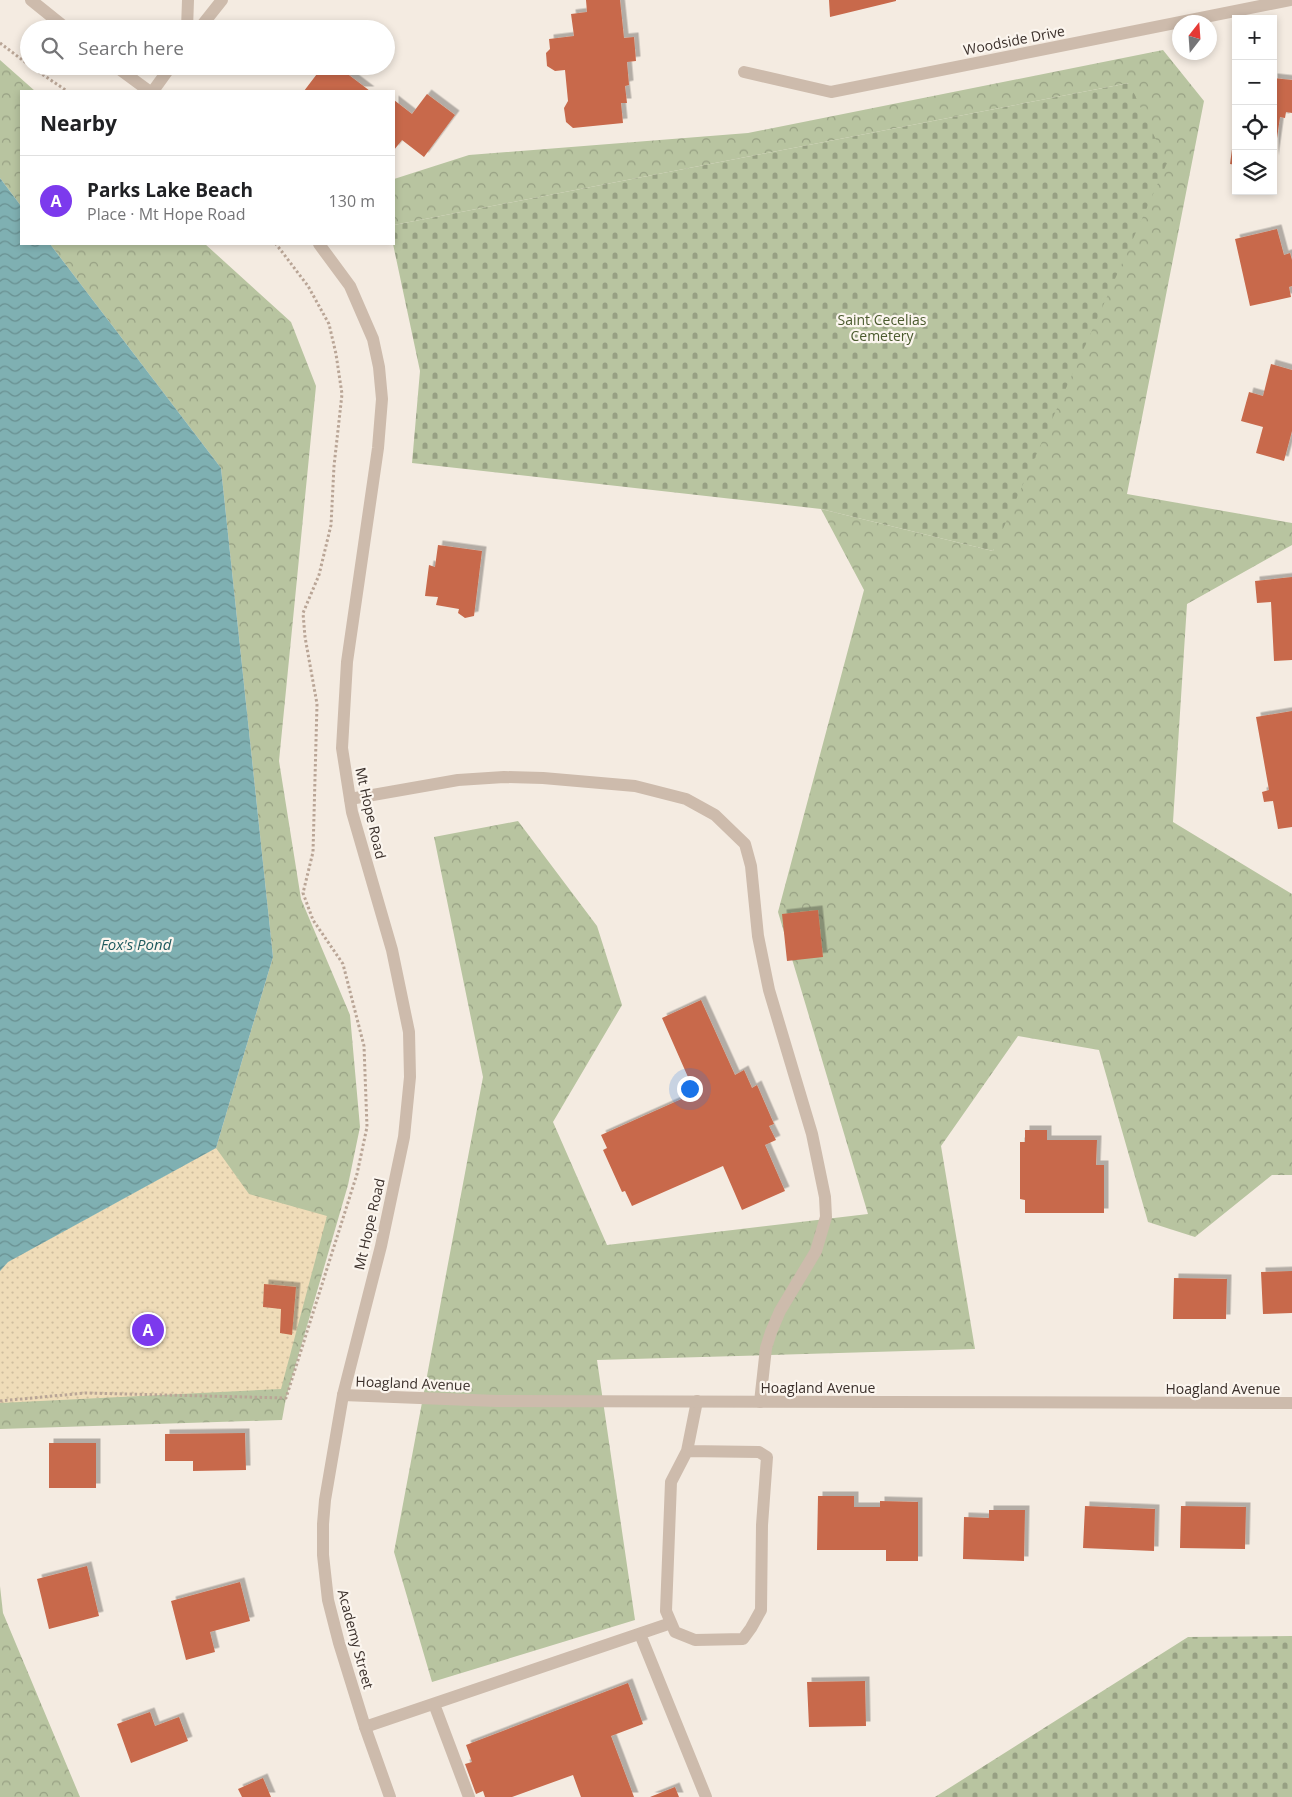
<!DOCTYPE html>
<html lang="en">
<head>
<meta charset="utf-8">
<style>
	body { margin:0; font-family:"Open Sans",sans-serif; background:#f6f6f6; color:#202124 }
	.controls { position:absolute; right:15px; top:15px; display:grid; overflow:hidden; border-radius:0px; box-shadow:0 2px 8px #0003 }
	.controls button { width:45px; height:45px; display:grid; place-items:center; padding:0; border:0; border-bottom:1px solid #e0e0e0; background:#fff; color:#202124; font:25px sans-serif }
	.compass { position:absolute; left:1172px; top:15px; width:45px; height:45px; border-radius:50%; background:#fff; box-shadow:0 2px 8px #0003; rotate:17deg }
	.you { position:absolute; left:689px; top:1088px; width:18px; height:18px; margin:-12px; border:4px solid #fff; border-radius:50%; background:#1a73e8; box-shadow:0 0 0 8px #1a73e833 }
	.badge { display:grid; place-items:center; width:32px; height:32px; border-radius:50%; background:#7c3aed; color:#fff; font-size:16px; font-weight:700 }
	.pin { position:absolute; translate:-50% -50%; border:2px solid #fff; box-shadow:0 1px 5px #0006 }
	.list { margin:0; padding:0; list-style:none }
	h2 { display:flex; justify-content:space-between; align-items:center; height:65px; margin:0; padding:0 20px; font-size:21px }
	h2 small { font-size:16px; font-weight:400; color:#757577 }
	.list li { display:grid; grid-template-columns:32px 1fr auto; gap:15px; align-items:center; box-sizing:border-box; height:90px; padding:0 20px; border-top:1px solid #e0e0e0 }
	.list b { display:block; font-size:19px; white-space:nowrap }
	.list p { margin:0; font-size:16px; white-space:nowrap; color:#757577 }
	.list em { font-size:16px; font-style:normal; color:#757577 }
	.icon { flex:none; width:28px; height:28px; fill:none; stroke:currentColor; stroke-width:2; stroke-linecap:round; stroke-linejoin:round }
	.map { position:relative; flex:none; width:1292px; height:1797px; overflow:hidden }
	.search { position:absolute; background:#fff; box-shadow:0 2px 8px #0003; left:20px; top:20px; width:375px; height:55px; display:flex; align-items:center; gap:12px; box-sizing:border-box; padding:0 18px; border-radius:28px; color:#757577; font-size:19px }
	.panel { position:absolute; background:#fff; box-shadow:0 2px 8px #0003; left:20px; top:90px; width:375px; height:155px; border-radius:0px }
	.map>svg:first-child { display:block }
</style>
</head>
<body>
<div class="map">
<svg width="1292" height="1797" viewBox="0 0 1292 1797">
	<defs>
		<pattern id="forest-crowns" width="20" height="18" patternUnits="userSpaceOnUse" patternTransform="scale(1.25)"><rect width="20" height="18" fill="#b8c4a0"/><path d="M2 6a3 3 0 1 1 6 0M12 15a3 3 0 1 1 6 0" fill="none" stroke="#97a083"/></pattern>
		<pattern id="sand-dots" width="8" height="8" patternUnits="userSpaceOnUse" patternTransform="scale(1.25)"><rect width="8" height="8" fill="#efdcb8"/><path d="M2 2h.1M6 6h.1" fill="none" stroke="#cebd9e" stroke-width="1.8" stroke-linecap="round"/></pattern>
		<pattern id="cemetery-stones" width="16" height="16" patternUnits="userSpaceOnUse" patternTransform="scale(1.25)"><rect width="16" height="16" fill="#b8c4a0"/><path d="M2 7V4a2 2 0 0 1 4 0v3zM10 15v-3a2 2 0 0 1 4 0v3z" fill="#97a083"/></pattern>
		<pattern id="water-waves" width="16" height="10" patternUnits="userSpaceOnUse" patternTransform="scale(1.25)"><rect width="16" height="10" fill="#7fb0b2"/><path d="M0 5q4-4 8 0t8 0" fill="none" stroke="#699091"/></pattern>
		<filter id="shadow"><feDropShadow dx="4.5" dy="-4.5" stdDeviation="0" flood-color="#0004"/></filter>
	</defs>
	<rect width="100%" height="100%" fill="#f4ebe1"/>
	<!-- forest -->
	<path fill="url(#forest-crowns)" d="M 1163,50 L 1204,101 L 1127,494 L 1292,523 L 1292,545 L 1187,604 L 1173,822 L 1292,894 L 1292,1175 L 1272,1175 L 1195,1237 L 1148,1222 L 1099,1050 L 1018,1036 L 941,1146 L 975,1349 L 597,1360 L 635,1620 L 432,1682 L 394,1552 L 483,1077 L 434,837 L 518,821 L 597,926 L 622,1005 L 553,1122 L 607,1245 L 868,1214 L 778,912 L 864,590 L 821,509 L 993,551 L 1129,83 L 394,225 L 394,179 L 469,155 L 748,133 Z
		M 0,60 L 35,91 L 21,91 L 21,206 L 0,178 Z
		M 50,244 L 205,244 L 291,322 L 316,386 L 279,761 L 301,899 L 350,1015 L 360,1127 L 348,1185 L 286,1398 L 282,1420 L 0,1429 L 0,1271 L 8,1262 L 216,1148 L 273,957 L 221,468 Z
		M 0,1586 L 3,1613 L 80,1797 L 0,1797 Z"/>
	<!-- sand -->
	<path fill="url(#sand-dots)" d="M 216,1148 L 249,1194 L 327,1216 L 281,1389 L 0,1403 L 0,1271 L 8,1262 Z"/>
	<!-- cemetery -->
	<path fill="url(#cemetery-stones)" d="M 1129,83 L 1167,163 L 993,551 L 821,509 L 412,463 L 420,371 L 393,244 L 394,225 Z
		M 1292,1636 L 1292,1797 L 935,1797 L 1188,1637 Z"/>
	<!-- water -->
	<path fill="url(#water-waves)" d="M 0,178 L 21,206 L 21,244 L 50,244 L 221,468 L 273,957 L 216,1148 L 8,1262 L 0,1271 Z"/>
	<!-- building -->
	<path fill="#c8694b" filter="url(#shadow)" d="M 586,0 L 620,0 L 624,38 L 634,37 L 636,61 L 627,62 L 629,85 L 625,86 L 627,103 L 621,103 L 623,123 L 573,128 L 566,122 L 564,108 L 568,101 L 565,70 L 555,71 L 547,66 L 546,53 L 550,49 L 549,39 L 574,36 L 571,14 L 587,12 Z
		M 829,0 L 896,0 L 896,1 L 830,17 Z
		M 323,66 L 337,66 L 370,91 L 304,91 Z
		M 1273,78 L 1292,80 L 1292,113 L 1286,112 L 1285,118 L 1280,117 L 1274,160 Z
		M 427,94 L 455,115 L 424,157 L 402,140 L 394,150 L 394,100 L 412,114 Z
		M 1235,127 L 1236,128 L 1236,165 L 1230,164 Z
		M 1277,229 L 1284,255 L 1290,253 L 1292,260 L 1292,286 L 1289,287 L 1291,297 L 1250,306 L 1235,239 Z
		M 1271,364 L 1292,370 L 1292,431 L 1284,461 L 1256,453 L 1263,427 L 1241,421 L 1249,392 L 1263,396 Z
		M 438,545 L 482,551 L 474,616 L 465,618 L 458,613 L 459,609 L 436,605 L 438,597 L 425,596 L 429,565 L 435,567 Z
		M 1292,577 L 1292,660 L 1274,661 L 1271,602 L 1257,603 L 1255,581 Z
		M 1292,711 L 1292,827 L 1278,829 L 1273,801 L 1264,802 L 1262,792 L 1269,790 L 1256,717 Z
		M 818,910 L 823,957 L 787,961 L 782,914 Z
		M 701,1000 L 735,1075 L 744,1070 L 752,1088 L 757,1085 L 774,1124 L 769,1126 L 776,1140 L 765,1145 L 785,1191 L 742,1210 L 723,1166 L 632,1206 L 625,1191 L 622,1192 L 603,1150 L 607,1148 L 601,1135 L 695,1093 L 662,1018 Z
		M 1025,1130 L 1047,1130 L 1047,1140 L 1097,1140 L 1096,1165 L 1104,1165 L 1104,1213 L 1025,1213 L 1025,1200 L 1020,1199 L 1020,1142 L 1025,1142 Z
		M 1292,1271 L 1292,1313 L 1263,1314 L 1261,1272 Z
		M 1174,1278 L 1227,1279 L 1226,1319 L 1173,1319 Z
		M 264,1284 L 296,1287 L 292,1335 L 280,1333 L 281,1309 L 263,1307 Z
		M 245,1433 L 246,1470 L 193,1471 L 193,1461 L 165,1461 L 165,1434 Z
		M 49,1443 L 96,1443 L 96,1488 L 49,1488 Z
		M 818,1496 L 854,1496 L 854,1507 L 880,1507 L 880,1501 L 918,1502 L 918,1561 L 886,1561 L 886,1550 L 817,1550 Z
		M 1085,1506 L 1155,1509 L 1154,1551 L 1083,1548 Z
		M 1181,1506 L 1246,1507 L 1245,1549 L 1180,1548 Z
		M 989,1510 L 1025,1510 L 1024,1561 L 963,1559 L 964,1517 L 989,1518 Z
		M 87,1566 L 99,1616 L 49,1629 L 37,1579 Z
		M 240,1582 L 250,1621 L 210,1632 L 215,1652 L 186,1660 L 171,1601 Z
		M 865,1681 L 866,1726 L 809,1727 L 807,1682 Z
		M 628,1683 L 643,1724 L 611,1736 L 634,1797 L 581,1797 L 573,1775 L 512,1797 L 485,1797 L 483,1791 L 476,1794 L 465,1764 L 472,1762 L 466,1745 Z
		M 150,1712 L 155,1726 L 179,1717 L 188,1741 L 131,1763 L 117,1724 Z
		M 263,1778 L 271,1797 L 242,1797 L 238,1789 Z
		M 675,1787 L 679,1797 L 650,1797 Z"/>
	<g fill="none" stroke-linecap="round" stroke-linejoin="round">
		<!-- path -->
		<path stroke="#b9a596" stroke-width="3" stroke-dasharray="2.5 2.5" stroke-linecap="butt" d="M 0,43 L 29,65
			M 30,66 L 67,91
			M 0,1401 L 85,1393 L 286,1398 L 357,1174 L 367,1127 L 364,1046 L 343,964 L 313,920 L 303,893 L 313,852 L 317,704 L 305,637 L 303,613 L 319,575 L 331,525 L 334,466 L 342,394 L 336,354 L 329,324 L 308,286 L 276,244"/>
		<!-- service -->
		<path stroke="#cdbbac" stroke-width="12" d="M 350,799 L 458,780 L 504,777 L 543,778 L 635,786 L 686,799 L 715,815 L 745,844 L 751,866 L 758,936 L 769,990 L 812,1134 L 825,1197 L 826,1217 L 816,1251 L 780,1311 L 771,1332 L 766,1348 L 760,1402
			M 687,1451 L 759,1452 L 767,1457 L 762,1525 L 761,1610 L 751,1628 L 743,1639 L 695,1640 L 675,1632 L 666,1611 L 671,1482 L 687,1451 L 697,1401
			M 640,1634 L 706,1797
			M 434,1704 L 469,1797
			M 365,1727 L 671,1623"/>
		<!-- minor -->
		<path stroke="#cdbbac" stroke-width="12" d="M 187,29 L 188,0
			M 199,29 L 222,0
			M 744,72 L 831,92 L 1290,0
			M 153,91 L 171,66
			M 343,1395 L 496,1401 L 1292,1403"/>
		<!-- tertiary -->
		<path stroke="#cdbbac" stroke-width="12" d="M 31,0 L 67,29
			M 115,66 L 149,91
			M 319,244 L 350,286 L 373,339 L 379,367 L 382,399 L 378,448 L 347,662 L 342,748 L 352,812 L 392,950 L 409,1032 L 410,1077 L 404,1137 L 381,1246 L 343,1395 L 325,1500 L 323,1524 L 323,1555 L 328,1600 L 339,1643 L 365,1727 L 390,1797"/>
	</g>
	<g text-anchor="middle" dominant-baseline="central" stroke-width="4.5" stroke-linejoin="round" paint-order="stroke">
		<!-- street labels -->
		<g font-size="14" fill="#3b302b" stroke="#fbf5ee">
			<text transform="translate(1014 40) rotate(-11)">Woodside Drive</text>
			<text transform="translate(371 813) rotate(77)">Mt Hope Road</text>
			<text transform="translate(369 1224) rotate(-77)">Mt Hope Road</text>
			<text transform="translate(413 1383) rotate(2)">Hoagland Avenue</text>
			<text x="818" y="1387">Hoagland Avenue</text>
			<text x="1223" y="1388">Hoagland Avenue</text>
			<text transform="translate(356 1639) rotate(75)">Academy Street</text>
		</g>
		<!-- park labels -->
		<g font-size="14" fill="#4a5a2e" stroke="#fbf5ee">
			<text x="882" y="319">Saint Cecelias<tspan x="882" dy="16">Cemetery</tspan></text>
		</g>
		<!-- water labels -->
		<g font-size="15" font-style="italic" fill="#1f5a5e" stroke="#fbf5ee">
			<text x="136" y="944">Fox's Pond</text>
		</g>
	</g>
</svg>
<div class="controls">
<button>+</button>
<button>−</button>
<button><svg class="icon" aria-label="locate" viewBox="0 0 24 24"><circle cx="12" cy="12" r="6"/><path d="M12 2v4M12 18v4M2 12h4M18 12h4"/></svg></button>
<button><svg class="icon" aria-label="layers" viewBox="0 0 24 24"><path d="M12 4l9 5-9 5-9-5zM3 14l9 5 9-5"/></svg></button>
</div>
<svg class="compass" viewBox="-18 -18 36 36"><path d="M0-13l5 13h-10z" fill="#e53935"/><path d="M0 13l5-13h-10z" fill="#757577"/></svg>
<div class="you"></div>
<div class="pin badge" style="left:148px;top:1330px">A</div>
<div class="search"><svg class="icon" aria-label="search" viewBox="0 0 24 24"><circle cx="10" cy="10" r="6"/><path d="M15 15l6 6"/></svg>Search here</div>
<section class="panel">
<h2>Nearby<small></small></h2>
<ul class="list">
<li><span class="badge">A</span><div><b>Parks Lake Beach</b><p>Place · Mt Hope Road</p></div><em>130 m</em></li>
</ul>
</section>
</div>
</body>
</html>
